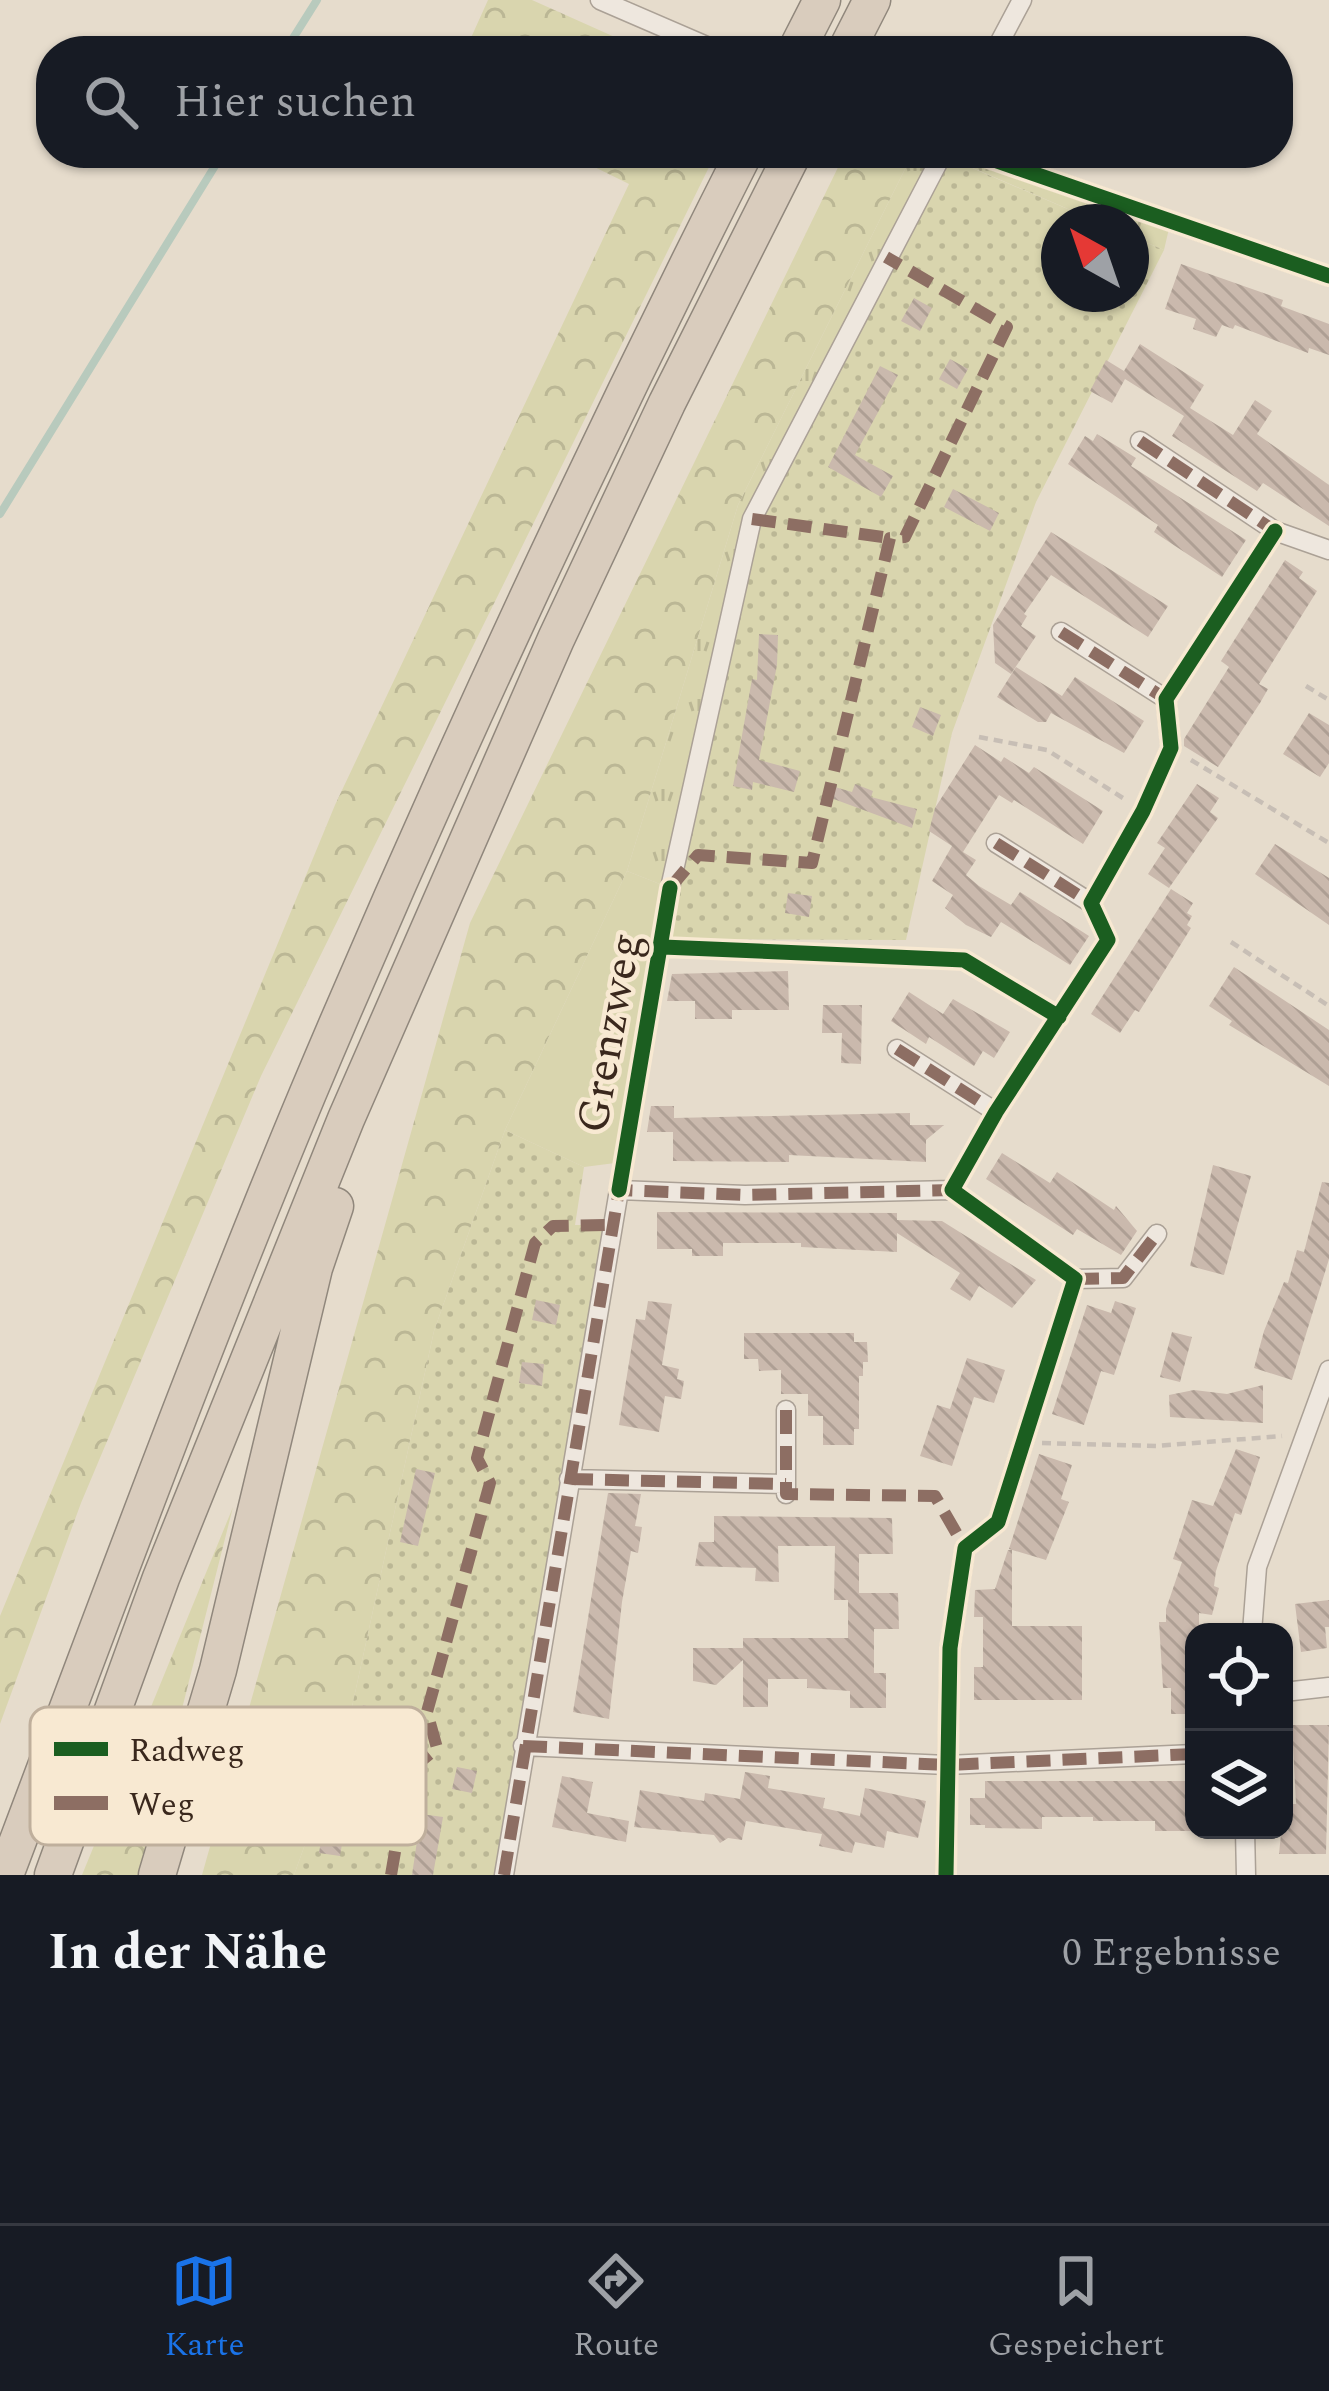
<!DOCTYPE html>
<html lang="de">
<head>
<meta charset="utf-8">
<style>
	body { margin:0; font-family:Spectral,serif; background:#20242c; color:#f1f3f6 }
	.controls { position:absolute; right:36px; bottom:36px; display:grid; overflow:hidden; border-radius:24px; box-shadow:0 3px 9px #0004 }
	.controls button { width:108px; height:108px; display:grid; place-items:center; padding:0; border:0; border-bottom:3px solid #363941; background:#171b24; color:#f1f3f6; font:60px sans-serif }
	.compass { position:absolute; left:1041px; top:204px; width:108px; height:108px; border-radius:50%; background:#171b24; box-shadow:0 3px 9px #0004; rotate:320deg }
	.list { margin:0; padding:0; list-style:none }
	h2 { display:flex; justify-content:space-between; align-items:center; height:156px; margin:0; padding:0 48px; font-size:51px }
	h2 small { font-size:39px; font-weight:400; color:#9ea1a6 }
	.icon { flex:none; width:66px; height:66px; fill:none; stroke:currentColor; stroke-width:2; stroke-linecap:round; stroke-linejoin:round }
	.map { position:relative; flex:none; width:1329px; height:1875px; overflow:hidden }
	.search { position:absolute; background:#171b24; box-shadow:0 3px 9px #0004; left:36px; right:36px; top:36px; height:132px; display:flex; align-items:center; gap:30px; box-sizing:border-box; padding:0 42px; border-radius:48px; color:#9ea1a6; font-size:45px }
	.sheet { height:348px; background:#171b24 }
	nav { display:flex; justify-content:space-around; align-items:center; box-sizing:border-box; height:168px; border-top:3px solid #363941; background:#171b24; font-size:33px; color:#9ea1a6 }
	nav a { display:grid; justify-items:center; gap:6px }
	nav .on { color:#1a73e8 }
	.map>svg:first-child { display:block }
</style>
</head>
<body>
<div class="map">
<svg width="1329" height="1875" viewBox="0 0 1329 1875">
	<defs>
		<pattern id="grass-tufts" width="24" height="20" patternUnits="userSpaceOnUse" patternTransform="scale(3)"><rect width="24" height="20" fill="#d9d5ae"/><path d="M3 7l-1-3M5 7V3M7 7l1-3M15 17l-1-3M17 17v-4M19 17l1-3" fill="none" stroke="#bbb795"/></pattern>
		<pattern id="forest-crowns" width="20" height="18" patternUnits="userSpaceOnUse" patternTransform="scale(3)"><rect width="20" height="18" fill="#d9d5ae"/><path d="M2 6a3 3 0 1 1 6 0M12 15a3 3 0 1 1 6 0" fill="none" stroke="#bbb795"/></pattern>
		<pattern id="garden-dots" width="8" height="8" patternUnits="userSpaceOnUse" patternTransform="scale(3)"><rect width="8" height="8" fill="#d9d5ae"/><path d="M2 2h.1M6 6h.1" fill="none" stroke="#bbb795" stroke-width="1.8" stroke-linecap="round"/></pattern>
		<pattern id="building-back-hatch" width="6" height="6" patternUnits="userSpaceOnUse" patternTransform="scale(3)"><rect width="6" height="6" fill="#cab9ad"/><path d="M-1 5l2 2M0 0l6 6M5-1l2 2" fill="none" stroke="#ae9f94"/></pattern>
	</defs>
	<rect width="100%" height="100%" fill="#e6dccc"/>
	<!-- grass -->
	<path fill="url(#grass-tufts)" d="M 913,153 L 974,153 L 1171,220 L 1164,250 L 1131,236 L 1131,222 L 1098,222 L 943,155 L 670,888 L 627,871 L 738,505 Z"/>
	<!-- forest -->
	<path fill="url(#forest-crowns)" d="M 488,0 L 532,0 L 646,51 L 465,51 Z
		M 566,153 L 716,153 L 261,1076 L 81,1503 L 0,1724 L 0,1616 L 335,805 L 629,184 Z
		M 845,153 L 912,155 L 738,505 L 627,871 L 505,1130 L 434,1331 L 348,1725 L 294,1875 L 202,1875 L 470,923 Z
		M 233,1507 L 140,1875 L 82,1875 Z"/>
	<!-- garden -->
	<path fill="url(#garden-dots)" d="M 942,155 L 1098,222 L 1059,222 L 1059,294 L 1131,294 L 1131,236 L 1164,250 L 1036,502 L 952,733 L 906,940 L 664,939 L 670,888 L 741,558 Z
		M 505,1130 L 584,1167 L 575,1225 L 612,1225 L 504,1875 L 294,1875 L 348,1725 L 434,1331 Z"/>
	<!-- pitch -->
	<path fill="#d9d5ae" d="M 627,871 L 670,888 L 623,1162 L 584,1167 L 505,1130 Z"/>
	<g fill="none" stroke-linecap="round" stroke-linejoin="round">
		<!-- stream -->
		<path stroke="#b8cabd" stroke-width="8" d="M 285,51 L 317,0
			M 0,514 L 223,153"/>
	</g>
	<!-- building -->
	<path fill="url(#building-back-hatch)" d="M 1181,264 L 1283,300 L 1281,306 L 1329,324 L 1329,355 L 1309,348 L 1308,353 L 1235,325 L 1233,329 L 1222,325 L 1216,337 L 1193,329 L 1196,319 L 1165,309 Z
		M 914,298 L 932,308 L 920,331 L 901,321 Z
		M 1140,344 L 1204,385 L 1190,408 L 1233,435 L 1255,400 L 1272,411 L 1257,434 L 1329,485 L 1329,526 L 1263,483 L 1257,491 L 1172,436 L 1184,416 L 1125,379 L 1112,403 L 1090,391 L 1106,360 L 1124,371 Z
		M 950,359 L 968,369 L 957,389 L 939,379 Z
		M 880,366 L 898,375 L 855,455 L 893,476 L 881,497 L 828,467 Z
		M 1097,434 L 1136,458 L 1131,466 L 1246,540 L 1222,577 L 1154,532 L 1158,525 L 1068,464 L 1085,436 L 1093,441 Z
		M 953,489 L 999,513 L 990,531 L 944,507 Z
		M 1051,532 L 1168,606 L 1148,637 L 1051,575 L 1024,614 L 1027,616 L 1021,626 L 1036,636 L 1011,674 L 995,663 L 993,625 Z
		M 1285,560 L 1303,572 L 1299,578 L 1317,591 L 1259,684 L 1268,689 L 1260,703 L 1218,767 L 1184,746 L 1184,739 L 1229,667 L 1221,661 Z
		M 759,634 L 778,635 L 777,665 L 759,760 L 800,771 L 794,792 L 753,782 L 752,790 L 733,786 L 752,679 L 757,680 Z
		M 1016,667 L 1062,696 L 1075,677 L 1144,721 L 1124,753 L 1051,713 L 1046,722 L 1038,722 L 997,697 Z
		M 920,707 L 941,715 L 933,736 L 912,727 Z
		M 1309,713 L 1329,725 L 1329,763 L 1320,777 L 1283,754 Z
		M 975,745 L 1001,762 L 1004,757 L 1029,773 L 1034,767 L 1103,811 L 1083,844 L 1014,800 L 1012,803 L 999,795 L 963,852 L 976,860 L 966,875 L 979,886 L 1011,905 L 1020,892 L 1089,936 L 1070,965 L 1001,922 L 991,937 L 966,925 L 945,908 L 953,895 L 932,881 L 952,846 L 929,831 L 935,808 Z
		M 855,784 L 873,791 L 871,797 L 917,809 L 912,828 L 831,798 L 835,787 L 852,792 Z
		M 1197,784 L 1219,798 L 1210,812 L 1218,818 L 1169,888 L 1148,874 L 1165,848 L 1157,843 Z
		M 1275,844 L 1329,878 L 1329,925 L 1255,874 Z
		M 1171,889 L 1193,903 L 1187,913 L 1192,916 L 1187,925 L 1191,928 L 1139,1012 L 1135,1010 L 1120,1033 L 1091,1014 Z
		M 788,893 L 812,896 L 809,917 L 785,913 Z
		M 1234,967 L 1329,1030 L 1329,1086 L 1229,1025 L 1232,1021 L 1209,1006 Z
		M 788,971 L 789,1010 L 732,1010 L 732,1019 L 695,1019 L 695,1001 L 667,1001 L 672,974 Z
		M 909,992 L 943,1014 L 953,999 L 1010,1032 L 994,1058 L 983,1051 L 974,1066 L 929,1037 L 926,1044 L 891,1021 Z
		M 823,1005 L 862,1005 L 861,1064 L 841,1063 L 842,1033 L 822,1033 Z
		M 651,1106 L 674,1106 L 674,1118 L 910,1113 L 910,1125 L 944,1125 L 926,1140 L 926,1162 L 789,1155 L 789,1162 L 673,1161 L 673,1132 L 647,1132 Z
		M 1002,1153 L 1050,1183 L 1057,1172 L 1114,1210 L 1116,1206 L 1137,1231 L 1121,1255 L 1077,1229 L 1073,1235 L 986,1179 Z
		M 1213,1165 L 1251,1176 L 1224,1275 L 1190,1266 Z
		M 1322,1182 L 1329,1183 L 1329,1259 L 1292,1380 L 1254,1368 L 1264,1331 L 1284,1282 L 1288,1283 L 1297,1250 L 1304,1252 Z
		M 657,1212 L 897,1213 L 897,1220 L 942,1221 L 1036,1280 L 1012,1308 L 979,1286 L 970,1301 L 950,1289 L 960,1273 L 897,1233 L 897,1252 L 801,1247 L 801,1243 L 723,1243 L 723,1256 L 692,1256 L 692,1249 L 657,1249 Z
		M 536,1300 L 560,1305 L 556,1325 L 532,1320 Z
		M 648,1301 L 672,1304 L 662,1365 L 679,1369 L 677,1379 L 684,1381 L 681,1399 L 665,1396 L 659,1432 L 619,1425 L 636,1319 L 645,1320 Z
		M 1115,1301 L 1136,1308 L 1114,1375 L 1101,1371 L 1084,1425 L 1052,1414 L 1087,1305 L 1111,1313 Z
		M 1172,1332 L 1192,1337 L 1180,1382 L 1160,1377 Z
		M 744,1333 L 854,1333 L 854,1342 L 867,1342 L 868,1362 L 863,1362 L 863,1376 L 859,1376 L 859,1429 L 854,1429 L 854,1445 L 823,1445 L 823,1416 L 808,1416 L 808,1394 L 781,1394 L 781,1370 L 759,1371 L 758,1359 L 744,1359 Z
		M 967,1358 L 1005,1370 L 994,1403 L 974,1397 L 952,1466 L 920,1456 L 937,1405 L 950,1409 Z
		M 522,1362 L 544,1364 L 542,1386 L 519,1383 Z
		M 1263,1385 L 1263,1423 L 1170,1417 L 1169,1395 L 1194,1390 L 1227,1394 Z
		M 1236,1449 L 1260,1457 L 1241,1515 L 1235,1513 L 1216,1571 L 1214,1586 L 1219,1588 L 1212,1615 L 1199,1613 L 1199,1632 L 1194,1632 L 1194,1714 L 1171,1714 L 1171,1688 L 1163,1688 L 1159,1622 L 1166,1622 L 1166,1609 L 1182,1562 L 1173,1559 L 1192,1500 L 1213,1506 Z
		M 1039,1454 L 1072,1465 L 1061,1499 L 1069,1502 L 1046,1560 L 1009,1549 Z
		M 416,1469 L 435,1473 L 418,1546 L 400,1542 Z
		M 608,1493 L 641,1494 L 635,1526 L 642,1527 L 638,1553 L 631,1551 L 622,1602 L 609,1719 L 573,1712 Z
		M 714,1516 L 892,1518 L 893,1554 L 859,1554 L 859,1593 L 898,1593 L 899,1629 L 874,1629 L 874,1673 L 886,1673 L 886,1708 L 850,1708 L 850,1691 L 807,1688 L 807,1679 L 768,1679 L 768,1707 L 743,1707 L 743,1660 L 716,1685 L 693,1681 L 693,1648 L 743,1648 L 743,1638 L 848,1638 L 848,1600 L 834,1600 L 835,1546 L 778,1546 L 779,1582 L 755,1581 L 756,1568 L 695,1566 L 699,1542 L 714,1542 Z
		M 1008,1550 L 1012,1550 L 1012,1626 L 1082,1626 L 1082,1700 L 974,1700 L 974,1667 L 983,1667 L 983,1617 L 974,1617 L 975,1590 L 995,1589 Z
		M 1329,1600 L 1329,1627 L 1325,1627 L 1327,1648 L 1301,1652 L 1295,1604 Z
		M 363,1705 L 382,1710 L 375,1734 L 357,1729 Z
		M 1292,1725 L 1329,1725 L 1326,1854 L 1279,1854 L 1284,1804 L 1296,1804 Z
		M 457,1767 L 477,1771 L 472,1793 L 452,1789 Z
		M 745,1772 L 770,1776 L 768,1788 L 825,1798 L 823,1808 L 860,1816 L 865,1788 L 926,1801 L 918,1838 L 887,1831 L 884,1848 L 855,1842 L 852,1853 L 819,1846 L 822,1834 L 746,1821 L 742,1840 L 728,1838 L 720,1843 L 714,1835 L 634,1827 L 640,1790 L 704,1801 L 705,1793 L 740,1799 Z
		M 562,1776 L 593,1782 L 587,1813 L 629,1821 L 626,1842 L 552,1827 Z
		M 985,1781 L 1194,1781 L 1194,1831 L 1155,1831 L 1155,1821 L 1093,1821 L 1093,1817 L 1042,1817 L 1042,1829 L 985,1828 L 985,1825 L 970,1825 L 970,1798 L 985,1798 Z
		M 421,1814 L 443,1817 L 433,1875 L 412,1875 Z
		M 323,1829 L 344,1832 L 340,1856 L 319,1853 Z"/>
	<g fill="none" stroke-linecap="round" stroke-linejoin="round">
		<!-- minor casing -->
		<g stroke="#aba196" stroke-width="21">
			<path id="minor" d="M 600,0 L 718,51
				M 995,51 L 1022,0
				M 974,153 L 1329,276
				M 1140,441 L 1275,531 L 1329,550
				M 1061,632 L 1166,699
				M 996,843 L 1091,903
				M 670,888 L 752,519 L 943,153
				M 897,1049 L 996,1112
				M 1075,1279 L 1123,1278 L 1157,1234
				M 569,1479 L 786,1484
				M 786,1494 L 786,1410
				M 1252,1632 L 1257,1567 L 1329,1370
				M 1284,1692 L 1329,1687
				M 523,1746 L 947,1765 L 1194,1754
				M 1245,1830 L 1246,1875
				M 504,1875 L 619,1190 L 745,1195 L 952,1190
				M 946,1875 L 950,1648 L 965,1548 L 998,1522 L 1075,1279 L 952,1190 L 996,1112 L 1108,940 L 1091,903 L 1143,811 L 1171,748 L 1166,699 L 1275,531"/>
		</g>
		<!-- motorway casing -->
		<g stroke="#90877c" stroke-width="39">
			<path id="motorway" d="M 796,51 L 822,0
				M 846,51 L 872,0
				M 5,1875 C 104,1614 200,1351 308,1093 C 442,775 588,461 744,153
				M 53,1875 L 161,1578 L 346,1119 L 556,639 L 667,403 L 793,153
				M 157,1875 L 218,1670 L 314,1268 L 335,1206"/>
		</g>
		<!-- path -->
		<path stroke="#c7beb5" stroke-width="4.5" stroke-dasharray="9 6" stroke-linecap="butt" d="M 1306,686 L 1329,700
			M 979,737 L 1047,750 L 1126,800
			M 1191,760 L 1329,843
			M 1231,942 L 1329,1006
			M 1042,1443 L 1156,1446 L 1282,1436"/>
		<!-- minor -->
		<use href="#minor" stroke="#eee7de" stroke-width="18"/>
		<!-- motorway -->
		<use href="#motorway" stroke="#d9ccbd" stroke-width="36"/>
		<!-- quiet -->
		<path stroke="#8d6e63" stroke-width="12" stroke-dasharray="24 12" stroke-linecap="butt" d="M 1140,441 L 1275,531 L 1268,541
			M 752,519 L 890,538
			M 1061,632 L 1166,699
			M 996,843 L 1091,903
			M 670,888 L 698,855 L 812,863 L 890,538 L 905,537 L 1007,327 L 886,257
			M 897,1049 L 996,1112
			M 1075,1279 L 1123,1278 L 1157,1234
			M 786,1410 L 786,1494 L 935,1496 L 965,1548
			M 569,1479 L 786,1484
			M 523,1746 L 947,1765 L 1194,1754
			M 391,1875 L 409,1771 L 437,1748 L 427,1712 L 490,1483 L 477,1458 L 535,1243 L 553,1226 L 612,1225
			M 504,1875 L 619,1190 L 745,1195 L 952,1190"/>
		<!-- cycleway casing -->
		<g stroke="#f8e9d2" stroke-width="22">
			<path id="cycleway" d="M 974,153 L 1329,276
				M 663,947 L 964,960 L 1059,1017
				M 619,1190 L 670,888
				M 946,1875 L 950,1648 L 965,1548 L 998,1522 L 1075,1279 L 952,1190 L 996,1112 L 1108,940 L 1091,903 L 1143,811 L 1171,748 L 1166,699 L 1275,531"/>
		</g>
		<!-- cycleway -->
		<use href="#cycleway" stroke="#1b5e20" stroke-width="15"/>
	</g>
	<g text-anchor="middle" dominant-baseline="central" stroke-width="9" stroke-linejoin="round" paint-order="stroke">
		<!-- street labels -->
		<g font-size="45" fill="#3a281d" stroke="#f8e9d2">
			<text transform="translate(610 1033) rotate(-80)">Grenzweg</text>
		</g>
	</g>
	<!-- legend -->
	<rect x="30" y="1707" width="396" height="138" rx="18" fill="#f8e9d2" stroke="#bfaf9c" stroke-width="3"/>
	<rect x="54" y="1742" width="54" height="14" fill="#1b5e20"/>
	<rect x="54" y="1796" width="54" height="14" fill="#8d6e63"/>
	<g font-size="33" fill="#3a281d">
		<text x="129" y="1761">Radweg</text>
		<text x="129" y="1815">Weg</text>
	</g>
</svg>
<div class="controls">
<button><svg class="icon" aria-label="locate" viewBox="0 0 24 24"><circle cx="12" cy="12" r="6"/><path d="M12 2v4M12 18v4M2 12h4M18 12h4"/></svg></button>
<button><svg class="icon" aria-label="layers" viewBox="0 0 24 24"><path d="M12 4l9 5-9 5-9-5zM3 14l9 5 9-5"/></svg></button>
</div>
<svg class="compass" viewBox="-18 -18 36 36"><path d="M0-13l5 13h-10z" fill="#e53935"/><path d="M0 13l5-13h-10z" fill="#9ea1a6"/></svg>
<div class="search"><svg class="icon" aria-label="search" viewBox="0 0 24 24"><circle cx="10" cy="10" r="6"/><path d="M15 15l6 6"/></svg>Hier suchen</div>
</div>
<section class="sheet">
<h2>In der Nähe<small>0 Ergebnisse</small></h2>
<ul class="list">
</ul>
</section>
<nav>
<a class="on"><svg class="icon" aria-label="map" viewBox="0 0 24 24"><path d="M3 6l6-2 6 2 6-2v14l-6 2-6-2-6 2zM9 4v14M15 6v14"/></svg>Karte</a>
<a><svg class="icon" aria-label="directions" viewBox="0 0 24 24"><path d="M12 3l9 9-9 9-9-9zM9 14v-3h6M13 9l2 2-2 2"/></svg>Route</a>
<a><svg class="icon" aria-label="saved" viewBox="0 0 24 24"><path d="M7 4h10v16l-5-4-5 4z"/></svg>Gespeichert</a>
</nav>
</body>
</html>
